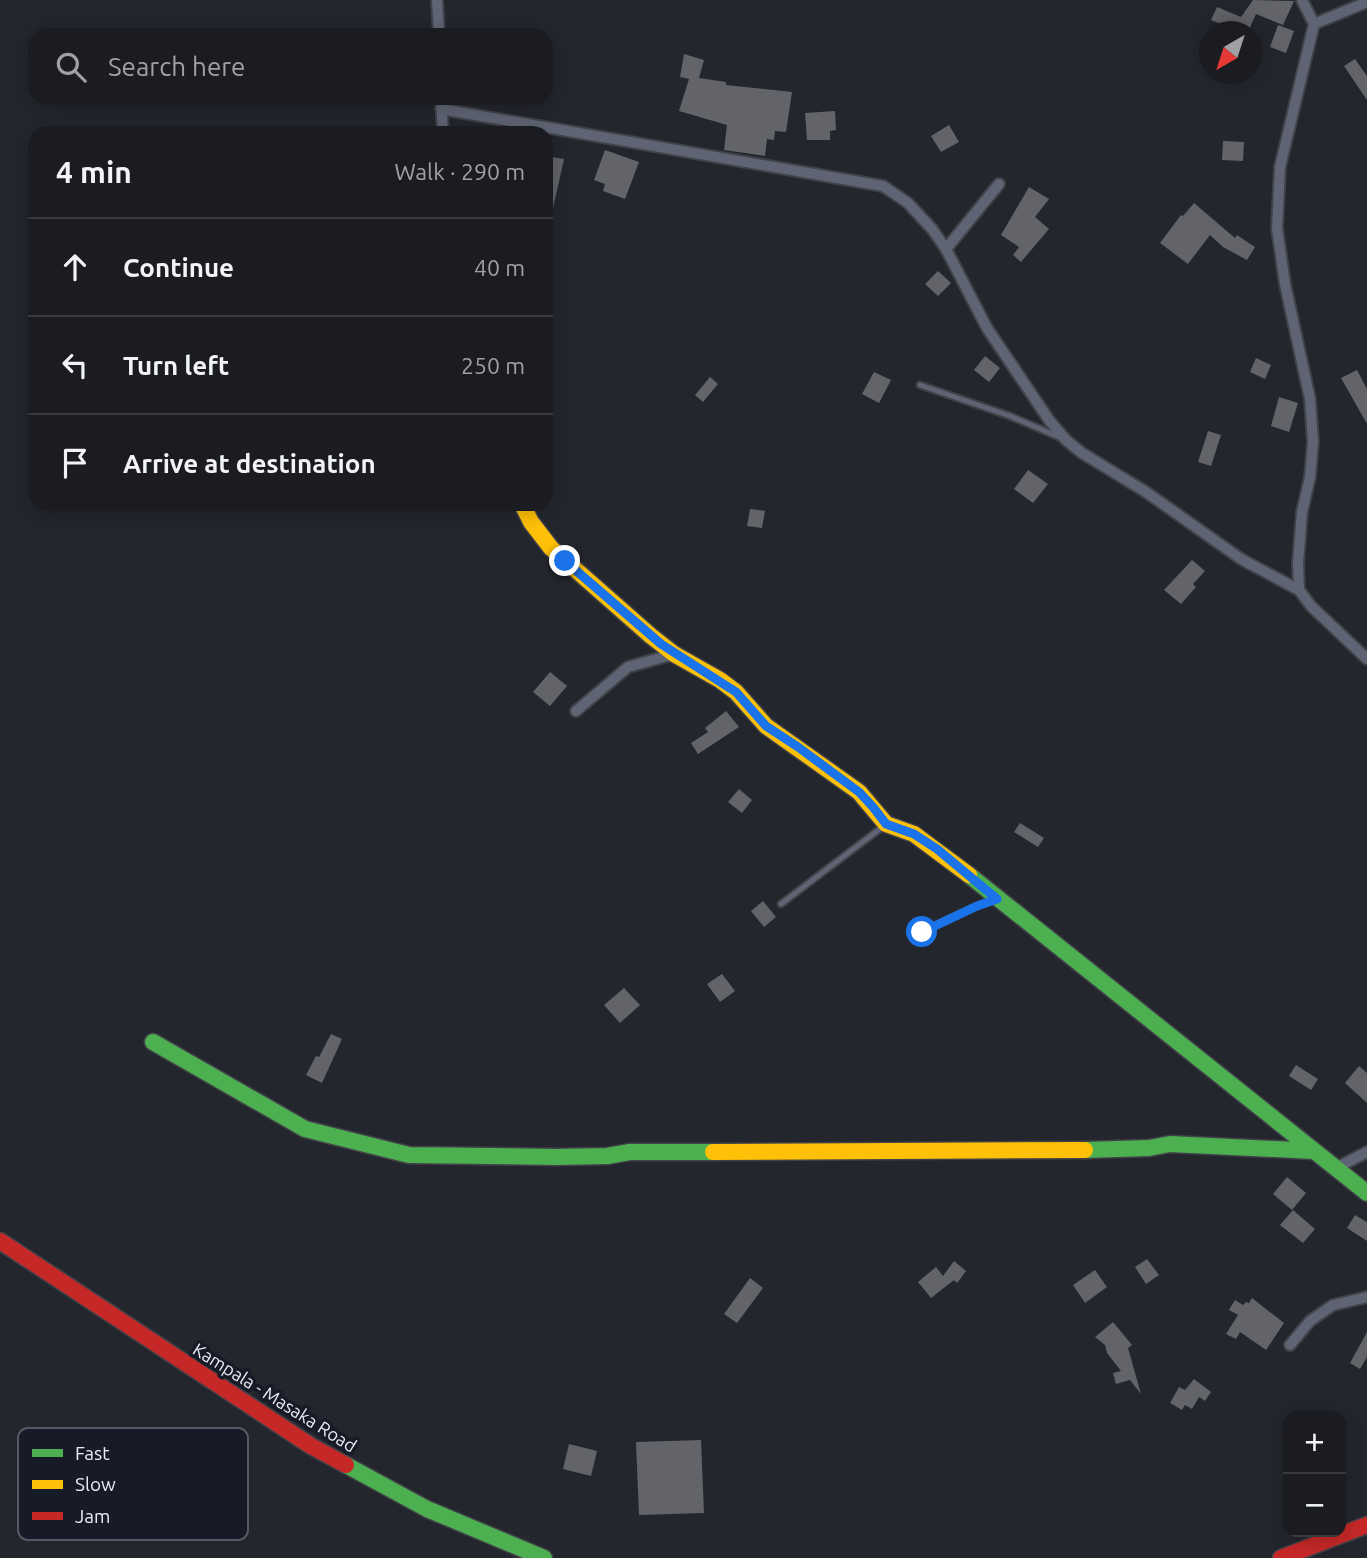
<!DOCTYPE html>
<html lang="en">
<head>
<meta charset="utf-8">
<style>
	body { margin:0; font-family:Ubuntu,sans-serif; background:#28292f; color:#f1f3f6 }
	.controls { position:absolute; right:21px; bottom:21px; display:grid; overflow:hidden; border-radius:14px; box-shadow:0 4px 18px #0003 }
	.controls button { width:63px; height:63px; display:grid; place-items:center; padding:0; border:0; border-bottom:2px solid #393a40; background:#1b1c22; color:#f1f3f6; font:35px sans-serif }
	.compass { position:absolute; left:1199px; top:21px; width:63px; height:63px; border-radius:50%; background:#1b1c22; box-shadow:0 4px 18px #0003; rotate:219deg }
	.stop { position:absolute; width:21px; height:21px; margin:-16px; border:5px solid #1a73e8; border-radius:50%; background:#fff }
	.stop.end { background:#1a73e8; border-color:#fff; box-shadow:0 2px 7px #0008 }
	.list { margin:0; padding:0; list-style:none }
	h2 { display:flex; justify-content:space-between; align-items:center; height:91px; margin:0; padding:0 28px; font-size:30px }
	h2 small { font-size:23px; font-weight:400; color:#a0a1a5 }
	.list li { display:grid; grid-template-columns:46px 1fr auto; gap:21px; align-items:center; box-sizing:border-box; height:98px; padding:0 28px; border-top:2px solid #393a40 }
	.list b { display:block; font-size:26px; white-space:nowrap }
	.list em { font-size:23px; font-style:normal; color:#a0a1a5 }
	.icon { flex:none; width:38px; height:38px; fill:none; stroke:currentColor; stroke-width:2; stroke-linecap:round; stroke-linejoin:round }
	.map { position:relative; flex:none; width:1367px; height:1558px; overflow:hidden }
	.search { position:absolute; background:#1b1c22; box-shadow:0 4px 18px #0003; left:28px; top:28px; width:525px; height:77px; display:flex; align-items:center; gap:18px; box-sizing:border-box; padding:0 24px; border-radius:21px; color:#a0a1a5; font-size:26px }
	.panel { position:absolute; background:#1b1c22; box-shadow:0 4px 18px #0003; left:28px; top:126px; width:525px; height:385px; border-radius:21px }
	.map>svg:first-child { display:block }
</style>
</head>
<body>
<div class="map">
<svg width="1367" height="1558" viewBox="0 0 1367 1558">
	<rect width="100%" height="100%" fill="#24262d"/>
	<!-- building -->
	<path fill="#62646a" d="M 1253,0 L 1294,1 L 1283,25 L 1256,14 L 1248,32 L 1221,32 L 1223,25 L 1211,20 L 1217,7 L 1241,17 Z
		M 1278,25 L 1294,31 L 1286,53 L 1270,47 Z
		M 684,54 L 704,60 L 699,78 L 726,82 L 726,85 L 792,92 L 786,132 L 775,131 L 774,140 L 767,139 L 765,156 L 724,150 L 727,125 L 679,111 L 689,79 L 680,77 Z
		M 1355,59 L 1367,76 L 1367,100 L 1344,66 Z
		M 835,111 L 836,130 L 830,131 L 830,140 L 807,140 L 805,113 Z
		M 949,125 L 959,142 L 941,152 L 931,136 Z
		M 1223,141 L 1244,142 L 1243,161 L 1222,160 Z
		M 605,150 L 639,162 L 625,199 L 603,191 L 605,184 L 594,180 Z
		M 552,157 L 564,159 L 551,217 L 546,217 L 546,186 Z
		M 1029,187 L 1049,199 L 1035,217 L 1049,229 L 1021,262 L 1013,255 L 1019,247 L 1001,235 Z
		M 1194,203 L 1235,238 L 1237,235 L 1255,247 L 1247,260 L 1223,247 L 1210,235 L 1188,264 L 1160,243 L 1181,215 L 1183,216 Z
		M 938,271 L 951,283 L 938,296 L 925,284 Z
		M 985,356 L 1000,368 L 989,382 L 974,370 Z
		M 1256,358 L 1271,365 L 1265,379 L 1250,372 Z
		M 1357,370 L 1367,389 L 1367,424 L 1341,378 Z
		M 874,372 L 891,380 L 879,403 L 862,394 Z
		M 710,377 L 718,384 L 703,402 L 695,395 Z
		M 1279,397 L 1298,403 L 1289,432 L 1271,426 Z
		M 1208,431 L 1221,435 L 1211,466 L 1198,462 Z
		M 1028,470 L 1048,484 L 1033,503 L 1014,489 Z
		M 750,509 L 765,511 L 762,528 L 747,526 Z
		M 1192,560 L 1205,571 L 1193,584 L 1196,587 L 1181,604 L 1164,590 Z
		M 550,672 L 567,686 L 550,706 L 533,692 Z
		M 726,711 L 739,727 L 698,754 L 691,743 L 708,732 L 705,728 Z
		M 739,789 L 752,800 L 742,813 L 728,802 Z
		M 1020,823 L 1044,838 L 1038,847 L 1014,832 Z
		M 763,901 L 776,917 L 764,927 L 751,911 Z
		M 722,974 L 735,991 L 720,1002 L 707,984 Z
		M 624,988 L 640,1005 L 620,1023 L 604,1005 Z
		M 331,1034 L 342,1039 L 322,1083 L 306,1075 L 316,1056 L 319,1057 Z
		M 1296,1065 L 1318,1079 L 1311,1090 L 1289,1076 Z
		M 1359,1066 L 1367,1073 L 1367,1103 L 1345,1083 Z
		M 1287,1177 L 1306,1193 L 1292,1210 L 1273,1194 Z
		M 1293,1210 L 1315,1229 L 1303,1243 L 1280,1225 Z
		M 1355,1215 L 1367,1222 L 1367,1241 L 1347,1228 Z
		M 1147,1259 L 1159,1275 L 1146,1284 L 1135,1267 Z
		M 954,1261 L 966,1271 L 957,1283 L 954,1280 L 931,1298 L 918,1282 L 936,1267 L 943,1276 Z
		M 1095,1270 L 1107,1287 L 1085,1303 L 1073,1285 Z
		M 750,1278 L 763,1288 L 737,1323 L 724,1314 Z
		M 1252,1298 L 1284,1323 L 1266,1350 L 1240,1332 L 1236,1339 L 1226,1334 L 1238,1315 L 1229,1310 L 1235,1300 L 1243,1305 L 1246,1302 L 1249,1303 Z
		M 1113,1322 L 1132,1345 L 1128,1348 L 1141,1394 L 1130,1380 L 1116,1384 L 1113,1373 L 1121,1371 L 1107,1353 L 1105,1345 L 1095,1337 Z
		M 1367,1332 L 1367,1357 L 1360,1369 L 1350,1363 Z
		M 1194,1379 L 1211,1392 L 1205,1401 L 1199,1397 L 1192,1409 L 1185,1405 L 1182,1410 L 1170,1403 L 1179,1387 L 1185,1390 Z
		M 701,1440 L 704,1513 L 639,1515 L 636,1442 Z
		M 569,1444 L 597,1451 L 591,1476 L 563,1469 Z"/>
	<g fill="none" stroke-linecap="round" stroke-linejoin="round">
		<!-- lane casing -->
		<g stroke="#404248" stroke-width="9">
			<path id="lane" d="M 920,385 L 1010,416 L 1059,437
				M 781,904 L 885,825
				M 922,932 L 977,906 L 994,900"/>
		</g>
		<!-- street casing -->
		<g stroke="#404248" stroke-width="14">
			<path id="street" d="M 437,0 L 439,35
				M 1302,0 L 1314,24 L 1280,167 L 1277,228 L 1285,284 L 1310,399 L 1313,442 L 1310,477 L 1302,512 L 1298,563 L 1299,590 L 1311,606 L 1367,659
				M 1314,24 L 1367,2
				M 441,98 L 443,133
				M 441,109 L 883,186 L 908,203 L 932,229 L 946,249 L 987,328 L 1049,420 L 1066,440 L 1082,453 L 1146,492 L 1241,559 L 1299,590
				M 946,249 L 999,184
				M 576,711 L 628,667 L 674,654
				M 1336,1168 L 1367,1152
				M 1290,1345 L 1310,1321 L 1333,1305 L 1367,1297"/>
		</g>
		<!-- fast casing -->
		<g stroke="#404248" stroke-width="19">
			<path id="fast" d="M 969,875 L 1367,1193
				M 153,1042 L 305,1129 L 409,1155 L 556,1157 L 607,1156 L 630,1152 L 713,1152
				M 1085,1150 L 1149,1148 L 1170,1144 L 1314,1151
				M 346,1465 L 427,1509 L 544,1558"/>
		</g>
		<!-- slow casing -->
		<g stroke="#404248" stroke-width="19">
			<path id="slow" d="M 522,504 L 531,522 L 551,548 L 651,636 L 674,654 L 720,680 L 736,692 L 766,726 L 859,792 L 886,824 L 914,834 L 969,875
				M 713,1152 L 1085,1150"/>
		</g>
		<!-- jam casing -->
		<g stroke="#404248" stroke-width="19">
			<path id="jam" d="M 0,1241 L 311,1446 L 346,1465
				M 1281,1558 L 1367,1525"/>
		</g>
		<!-- lane -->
		<use href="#lane" stroke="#5f6474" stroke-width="5"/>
		<!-- street -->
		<use href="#street" stroke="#5f6474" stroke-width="10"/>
		<!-- fast -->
		<use href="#fast" stroke="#4caf50" stroke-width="16"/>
		<!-- slow -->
		<use href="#slow" stroke="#ffc107" stroke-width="16"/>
		<!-- jam -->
		<use href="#jam" stroke="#c62828" stroke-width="16"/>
	</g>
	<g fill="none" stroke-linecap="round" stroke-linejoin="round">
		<!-- route -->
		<path stroke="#1a73e8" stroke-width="9" d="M 565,561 L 661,644 L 736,692 L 766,726 L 798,747 L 859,792 L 873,807 L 886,824 L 914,834 L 937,849 L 997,899 L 977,906 L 922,932"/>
	</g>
	<g text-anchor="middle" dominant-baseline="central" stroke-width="7" stroke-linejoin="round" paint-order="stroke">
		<!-- street labels -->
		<g font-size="18" fill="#e7ebf3" stroke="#171b27">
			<text transform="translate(275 1397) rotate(32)">Kampala - Masaka Road</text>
		</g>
	</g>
	<!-- legend -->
	<rect x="18" y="1428" width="230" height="112" rx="10" fill="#171b27" stroke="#555964" stroke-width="2"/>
	<rect x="32" y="1449" width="31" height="8" fill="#4caf50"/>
	<rect x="32" y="1480" width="31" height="9" fill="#ffc107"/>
	<rect x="32" y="1512" width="31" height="8" fill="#c62828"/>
	<g font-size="19" fill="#e7ebf3">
		<text x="75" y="1460">Fast</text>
		<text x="75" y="1491">Slow</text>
		<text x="75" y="1523">Jam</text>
	</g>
</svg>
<div class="controls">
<button>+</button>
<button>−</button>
</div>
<svg class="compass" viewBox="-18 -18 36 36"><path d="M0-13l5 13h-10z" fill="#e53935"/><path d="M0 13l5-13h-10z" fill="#a0a1a5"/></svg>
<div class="stop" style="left:922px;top:932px"></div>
<div class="stop end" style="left:565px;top:561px"></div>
<div class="search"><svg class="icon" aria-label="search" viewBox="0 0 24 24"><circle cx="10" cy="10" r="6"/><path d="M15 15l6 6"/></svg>Search here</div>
<section class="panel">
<h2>4 min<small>Walk · 290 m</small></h2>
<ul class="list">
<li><svg class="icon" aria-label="ahead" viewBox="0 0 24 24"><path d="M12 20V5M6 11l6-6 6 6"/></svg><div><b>Continue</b></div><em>40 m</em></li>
<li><svg class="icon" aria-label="left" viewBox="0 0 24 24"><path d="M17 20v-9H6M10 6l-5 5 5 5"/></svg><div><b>Turn left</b></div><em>250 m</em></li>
<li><svg class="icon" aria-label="arrive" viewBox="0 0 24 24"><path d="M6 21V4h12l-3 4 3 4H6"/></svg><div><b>Arrive at destination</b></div></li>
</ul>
</section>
</div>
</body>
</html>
